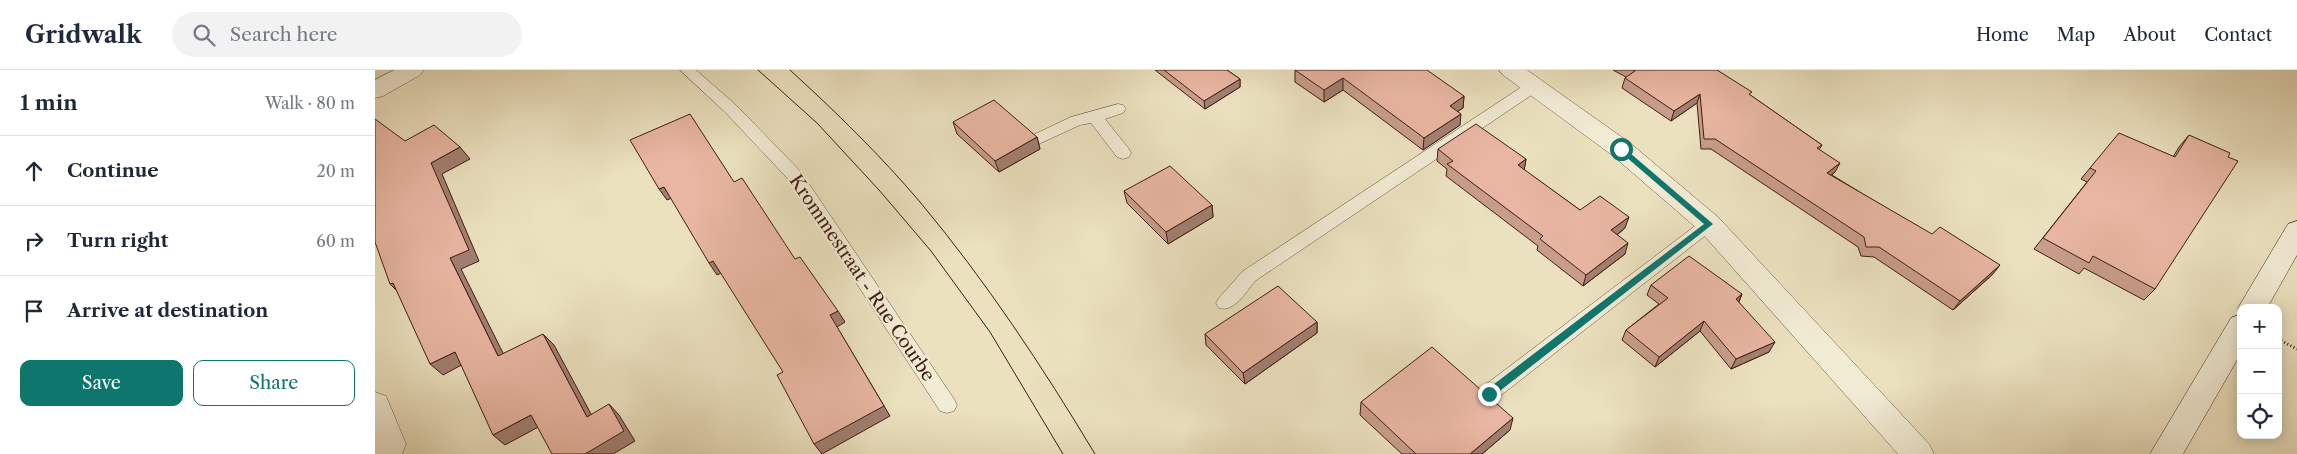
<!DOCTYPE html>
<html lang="en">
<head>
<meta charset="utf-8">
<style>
	body { margin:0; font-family:"Libre Caslon Text",serif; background:#f2f2f3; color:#1f2937 }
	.controls { position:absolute; right:15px; bottom:15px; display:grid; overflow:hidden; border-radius:10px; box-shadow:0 2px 12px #0003 }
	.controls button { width:45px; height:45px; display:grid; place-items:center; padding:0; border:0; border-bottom:1px solid #e0e1e3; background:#fff; color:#1f2937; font:25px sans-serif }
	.stop { position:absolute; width:15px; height:15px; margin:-11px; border:4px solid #0f766e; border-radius:50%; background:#fff }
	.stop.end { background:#0f766e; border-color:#fff; box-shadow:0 1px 5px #0008 }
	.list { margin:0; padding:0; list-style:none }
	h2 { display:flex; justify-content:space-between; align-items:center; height:65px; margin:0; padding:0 20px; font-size:21px }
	h2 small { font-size:16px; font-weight:400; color:#747a83 }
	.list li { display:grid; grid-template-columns:32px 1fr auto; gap:15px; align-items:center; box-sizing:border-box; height:70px; padding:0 20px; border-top:1px solid #e0e1e3 }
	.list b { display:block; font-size:19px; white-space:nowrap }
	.list em { font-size:16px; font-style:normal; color:#747a83 }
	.actions { display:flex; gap:10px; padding:15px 20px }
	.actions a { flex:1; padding:11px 0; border:1px solid #0f766e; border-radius:10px; text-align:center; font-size:18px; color:#0f766e }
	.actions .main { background:#0f766e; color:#fff }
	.icon { flex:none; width:28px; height:28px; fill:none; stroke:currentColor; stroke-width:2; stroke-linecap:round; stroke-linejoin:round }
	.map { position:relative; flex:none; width:1922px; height:384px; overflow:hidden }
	header { display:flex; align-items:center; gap:30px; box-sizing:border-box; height:70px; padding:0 25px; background:#fff; border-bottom:1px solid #e0e1e3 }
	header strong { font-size:24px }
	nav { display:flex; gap:28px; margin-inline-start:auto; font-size:18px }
	.search { width:350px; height:45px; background:#f2f2f3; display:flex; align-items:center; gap:12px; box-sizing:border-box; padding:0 18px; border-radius:28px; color:#747a83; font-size:19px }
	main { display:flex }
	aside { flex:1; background:#fff }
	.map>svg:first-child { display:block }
</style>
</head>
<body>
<header>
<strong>Gridwalk</strong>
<div class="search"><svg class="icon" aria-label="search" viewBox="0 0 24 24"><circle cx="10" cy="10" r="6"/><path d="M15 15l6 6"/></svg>Search here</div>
<nav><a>Home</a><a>Map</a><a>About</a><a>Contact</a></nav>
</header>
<main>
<aside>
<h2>1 min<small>Walk · 80 m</small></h2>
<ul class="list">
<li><svg class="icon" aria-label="ahead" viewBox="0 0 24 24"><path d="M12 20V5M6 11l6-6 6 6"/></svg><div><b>Continue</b></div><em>20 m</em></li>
<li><svg class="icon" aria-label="right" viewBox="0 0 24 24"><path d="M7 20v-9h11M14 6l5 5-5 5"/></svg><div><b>Turn right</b></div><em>60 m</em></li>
<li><svg class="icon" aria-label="arrive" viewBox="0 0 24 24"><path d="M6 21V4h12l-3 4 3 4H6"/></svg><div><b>Arrive at destination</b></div></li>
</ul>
<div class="actions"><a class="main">Save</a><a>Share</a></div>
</aside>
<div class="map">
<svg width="1922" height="384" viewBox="0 0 1922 384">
	<rect width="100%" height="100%" fill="#ebe1bf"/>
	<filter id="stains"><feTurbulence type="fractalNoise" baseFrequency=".004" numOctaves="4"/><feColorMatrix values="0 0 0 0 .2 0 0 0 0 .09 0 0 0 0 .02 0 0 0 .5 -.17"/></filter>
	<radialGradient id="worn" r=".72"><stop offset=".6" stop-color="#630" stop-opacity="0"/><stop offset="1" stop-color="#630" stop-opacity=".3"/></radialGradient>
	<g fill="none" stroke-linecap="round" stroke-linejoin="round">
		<!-- lane casing -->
		<g stroke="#6a4f3c" stroke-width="1">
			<path id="lane" d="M 305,0 L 321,0 L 361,35 L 426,102 L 579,329 L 582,335 L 579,341 L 572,343 L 565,341 L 414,110 L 351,43 Z
				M 1159,11 L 1164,12 L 1167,16 L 1164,20 L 880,211 C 871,222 859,243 844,238 L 841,233 L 844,228 L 868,201 L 1154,12 Z
				M 743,34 L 748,35 L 751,39 L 748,43 L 730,49 L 754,79 L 756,83 L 754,87 L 748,89 L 742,87 L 716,53 L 705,55 L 666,73 L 660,72 L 658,68 L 660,64 L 696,47 Z
				M 1334,148 L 1340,150 L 1342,154 L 1340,158 L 1120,330 L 1113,332 L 1106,330 L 1103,324 L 1106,318 L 1328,150 Z"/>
		</g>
		<!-- street casing -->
		<g stroke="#6a4f3c" stroke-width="1">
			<path id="street" d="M 19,0 L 49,0 L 45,5 L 8,26 L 0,28 L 0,10 Z
				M 1124,0 L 1152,0 L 1255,73 L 1343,147 L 1554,374 L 1559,384 L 1523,384 L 1325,161 L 1237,85 L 1128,5 Z
				M 0,322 L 11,326 L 31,374 L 27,384 L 0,384 Z"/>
		</g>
		<!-- secondary casing -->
		<g stroke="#3f1e11" stroke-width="1">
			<path id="secondary" d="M 1922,151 L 1922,185 L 1892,238 L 1866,238 L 1866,244 L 1863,238 L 1913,154 Z
				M 1866,244 L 1866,283 L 1808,384 L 1775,384 L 1856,248 Z"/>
		</g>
		<!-- path -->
		<path stroke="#3f1e11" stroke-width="3" stroke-dasharray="1 2.5" stroke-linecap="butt" d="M 1903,269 L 1922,279"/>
		<!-- lane -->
		<use href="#lane" fill="#f2ecd5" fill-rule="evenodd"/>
		<!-- street -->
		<use href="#street" fill="#f2ecd5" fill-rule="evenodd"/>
		<!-- secondary -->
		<use href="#secondary" fill="#f2ecd5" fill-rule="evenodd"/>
		<!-- tram -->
		<path stroke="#3f1e11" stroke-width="1" d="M 383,0 L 442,53 L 504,120 L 556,181 L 615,262 L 688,384
			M 415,0 C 461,42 505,85 545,132 C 611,211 667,296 720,384"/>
	</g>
	<!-- wall -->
	<path fill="#c89d8b" stroke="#3f1e11" d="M 780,0 L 852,0 L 865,9 L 865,17 L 830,39 Z
		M 920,0 L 1089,26 L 1088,38 L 1083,41 L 1085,55 L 1048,80 L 968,20 L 949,32 L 920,12 Z
		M 1238,0 L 1342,0 L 1375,25 L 1447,75 L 1444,80 L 1460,102 L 1457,105 L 1618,204 L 1578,240 L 1499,187 L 1486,186 L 1483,177 L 1336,79 L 1326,79 L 1322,33 L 1296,51 L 1247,18 L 1250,8 L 1251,7 Z
		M 578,52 L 662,67 L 665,79 L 624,102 L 582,64 Z
		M 1814,65 L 1780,219 L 1769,230 L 1709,198 L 1704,204 L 1659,179 L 1712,112 L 1706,109 L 1715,98 L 1798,87 L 1804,77 Z
		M 1063,79 L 1151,89 L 1149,100 L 1205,140 L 1250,158 L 1242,165 L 1250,184 L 1208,216 L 1162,180 L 1163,176 L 1071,106 L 1072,99 L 1062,91 Z
		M 749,121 L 837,135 L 838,147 L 793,174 L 752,133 Z
		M 1276,215 L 1367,224 L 1364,232 L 1394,282 L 1356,299 L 1325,261 L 1280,297 L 1247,270 L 1251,260 L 1284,234 L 1272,225 Z
		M 942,252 L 942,263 L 870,314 L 831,275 L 830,264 Z
		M 986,332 L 1135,360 L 1107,384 L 1027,384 L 985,345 Z"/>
	<!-- shaded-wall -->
	<path fill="#a27f71" stroke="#3f1e11" d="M 968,8 L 968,20 L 949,32 L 949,20 Z
		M 865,9 L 865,17 L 830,39 L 829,31 Z
		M 1325,24 L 1322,33 L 1296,51 L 1299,41 Z
		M 1089,26 L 1088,38 L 1074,47 L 1075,36 Z
		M 1086,44 L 1085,55 L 1048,80 L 1049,68 Z
		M 662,67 L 665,79 L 624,102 L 620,91 Z
		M 85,77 L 95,89 L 67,104 L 104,191 L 86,199 L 135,297 L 123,286 L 75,188 L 56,93 Z
		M 1151,89 L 1149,101 L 1143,95 Z
		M 1465,93 L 1460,102 L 1448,112 L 1452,103 Z
		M 289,117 L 297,128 L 292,130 L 284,119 Z
		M 837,135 L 838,147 L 793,174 L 791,162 Z
		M 1254,147 L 1250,158 L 1233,172 L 1236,160 Z
		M 1253,173 L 1250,184 L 1208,216 L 1211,205 Z
		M 338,191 L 346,203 L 342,205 L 334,193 Z
		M 1625,195 L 1618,204 L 1578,240 L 1585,231 Z
		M 18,213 L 27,226 L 15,214 Z
		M 1367,224 L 1362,235 L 1361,229 Z
		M 463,241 L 470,252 L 462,257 L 515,346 L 447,384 L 439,374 L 455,245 Z
		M 1329,251 L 1325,261 L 1280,297 L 1284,287 Z
		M 942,252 L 942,263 L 870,314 L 868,303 Z
		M 168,264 L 179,275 L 223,357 L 212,347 Z
		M 1400,272 L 1394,282 L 1356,299 L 1361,289 Z
		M 80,282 L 92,292 L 68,305 L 55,294 Z
		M 234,334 L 244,345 L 260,371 L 238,384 L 210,384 Z
		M 156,345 L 167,355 L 130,375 L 118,365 Z
		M 1138,348 L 1135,360 L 1107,384 L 1095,384 Z"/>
	<!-- building -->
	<path fill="#e8b6a2" stroke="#3f1e11" d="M 789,0 L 852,0 L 865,9 L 829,31 Z
		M 920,0 L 1052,0 L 1089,26 L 1075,36 L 1086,44 L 1049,68 L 968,8 L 949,20 Z
		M 1258,0 L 1342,0 L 1377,22 L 1374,24 L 1447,75 L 1442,78 L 1465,93 L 1452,103 L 1557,164 L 1565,157 L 1625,195 L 1585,231 L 1504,177 L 1491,177 L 1489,167 L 1340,69 L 1329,69 L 1325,24 L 1299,41 L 1250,8 L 1260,1 Z
		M 619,30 L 662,67 L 620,91 L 578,52 Z
		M 315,44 L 359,112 L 367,108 L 420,189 L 425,187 L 463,241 L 455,245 L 509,336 L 439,374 L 402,305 L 408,302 L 338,191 L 334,193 L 289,117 L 284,119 L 255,70 Z
		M 0,49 L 30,71 L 59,55 L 85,77 L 56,93 L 94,180 L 75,188 L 123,286 L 168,264 L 212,347 L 234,334 L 249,361 L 210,384 L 177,384 L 156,345 L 118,365 L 80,282 L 55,294 L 18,213 L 15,214 L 0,172 Z
		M 1101,54 L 1151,89 L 1143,95 L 1205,140 L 1225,126 L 1254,147 L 1236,160 L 1253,173 L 1211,205 L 1165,169 L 1168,166 L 1072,94 L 1078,91 L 1063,79 Z
		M 1744,63 L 1800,87 L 1814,65 L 1855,83 L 1853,87 L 1863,91 L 1780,219 L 1718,186 L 1714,193 L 1668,168 L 1721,101 L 1715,98 Z
		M 795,96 L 837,135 L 791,162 L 749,121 Z
		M 1314,186 L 1367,224 L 1361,229 L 1400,272 L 1361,289 L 1329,251 L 1284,287 L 1251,260 L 1293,228 L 1276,215 Z
		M 903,216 L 942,252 L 868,303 L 830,264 Z
		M 1057,277 L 1138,348 L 1095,384 L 1041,384 L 986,332 Z"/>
	<!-- route -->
	<path fill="#0f766e" d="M 1243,77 L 1248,77 L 1338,154 L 1117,327 L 1110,327 L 1110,321 L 1329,154 L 1243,80 Z"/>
	<g text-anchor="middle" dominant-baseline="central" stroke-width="4.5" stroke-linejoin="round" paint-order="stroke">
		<!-- street labels -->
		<g font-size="18" fill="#3f1e11" stroke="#f2ecd5">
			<text transform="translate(487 208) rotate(56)">Krommestraat - Rue Courbe</text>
		</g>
	</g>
	<rect width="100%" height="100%" filter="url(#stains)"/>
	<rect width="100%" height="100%" fill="url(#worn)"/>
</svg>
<div class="controls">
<button>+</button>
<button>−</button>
<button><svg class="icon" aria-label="locate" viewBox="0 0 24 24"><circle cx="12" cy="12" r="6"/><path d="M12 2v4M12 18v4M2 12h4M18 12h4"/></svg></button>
</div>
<div class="stop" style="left:1246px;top:79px"></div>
<div class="stop end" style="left:1114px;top:324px"></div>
</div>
</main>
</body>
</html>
